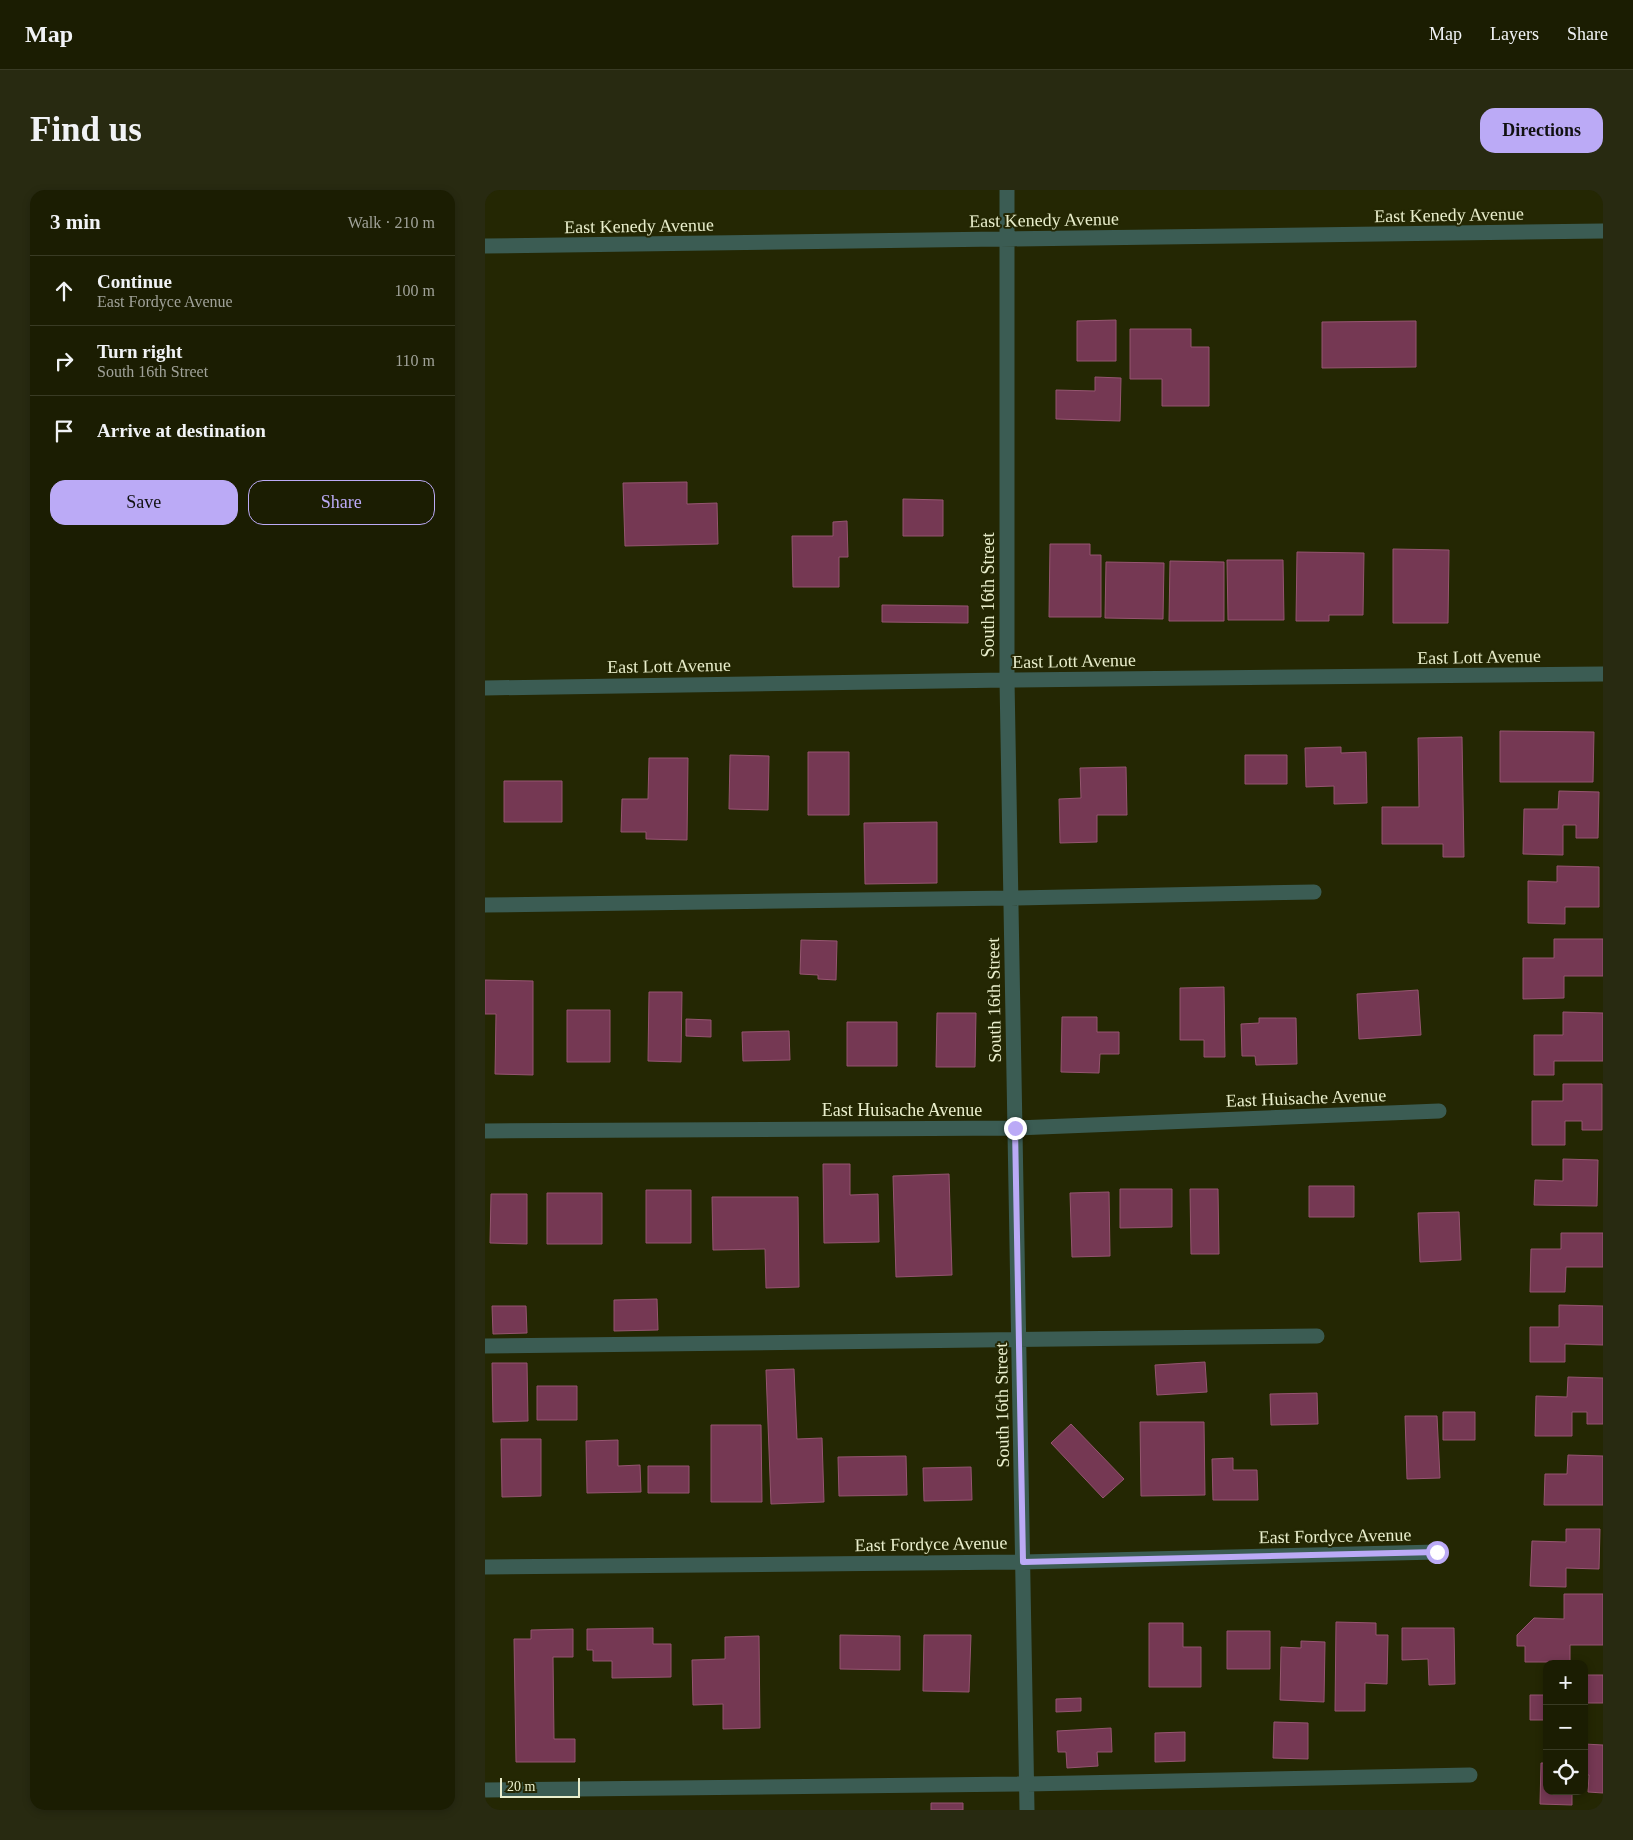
<!DOCTYPE html>
<html lang="en">
<head>
<meta charset="utf-8">
<style>
	body { margin:0; font-family:Georgia,serif; background:#282a11; color:#f1f3f6 }
	.controls { position:absolute; right:15px; bottom:15px; display:grid; overflow:hidden; border-radius:10px; box-shadow:0 2px 8px #0003 }
	.controls button { width:45px; height:45px; display:grid; place-items:center; padding:0; border:0; border-bottom:1px solid #393b24; background:#1b1d02; color:#f1f3f6; font:25px sans-serif }
	.scale { position:absolute; left:15px; bottom:12px; width:80px; box-sizing:border-box; padding-left:5px; border:2px solid #e9eecc; border-top:0; font-size:14px; line-height:18px; white-space:nowrap; color:#e9eecc; -webkit-text-stroke:4px #242703; paint-order:stroke }
	.stop { position:absolute; width:15px; height:15px; margin:-11px; border:4px solid #bbaaf6; border-radius:50%; background:#fff }
	.stop.end { background:#bbaaf6; border-color:#fff; box-shadow:0 1px 5px #0008 }
	.list { margin:0; padding:0; list-style:none }
	h2 { display:flex; justify-content:space-between; align-items:center; height:65px; margin:0; padding:0 20px; font-size:21px }
	h2 small { font-size:16px; font-weight:400; color:#a0a299 }
	.list li { display:grid; grid-template-columns:32px 1fr auto; gap:15px; align-items:center; box-sizing:border-box; height:70px; padding:0 20px; border-top:1px solid #393b24 }
	.list b { display:block; font-size:19px; white-space:nowrap }
	.list p { margin:0; font-size:16px; white-space:nowrap; color:#a0a299 }
	.list em { font-size:16px; font-style:normal; color:#a0a299 }
	.actions { display:flex; gap:10px; padding:15px 20px }
	.actions a { flex:1; padding:11px 0; border:1px solid #bbaaf6; border-radius:15px; text-align:center; font-size:18px; color:#bbaaf6 }
	.actions .main { background:#bbaaf6; color:#111 }
	.icon { flex:none; width:28px; height:28px; fill:none; stroke:currentColor; stroke-width:2; stroke-linecap:round; stroke-linejoin:round }
	.map { position:relative; flex:none; width:1118px; height:1620px; overflow:hidden; border-radius:15px }
	header { display:flex; align-items:center; gap:30px; box-sizing:border-box; height:70px; padding:0 25px; background:#1b1d02; border-bottom:1px solid #393b24 }
	header strong { font-size:24px }
	nav { display:flex; gap:28px; margin-inline-start:auto; font-size:18px }
	.intro { display:flex; align-items:center; justify-content:space-between; box-sizing:border-box; height:120px; padding:0 30px }
	h1 { margin:0; font-size:35px }
	.button { padding:12px 22px; border-radius:15px; background:#bbaaf6; color:#111; font-size:18px; font-weight:700 }
	main { display:flex; gap:30px; padding:0 30px }
	aside { flex:1; background:#1b1d02; border-radius:15px; box-shadow:0 2px 8px #0003 }
	.map>svg:first-child { display:block }
</style>
</head>
<body>
<header>
<strong>Map</strong>
<nav><a>Map</a><a>Layers</a><a>Share</a></nav>
</header>
<div class="intro"><h1>Find us</h1><a class="button">Directions</a></div>
<main>
<aside>
<h2>3 min<small>Walk · 210 m</small></h2>
<ul class="list">
<li><svg class="icon" aria-label="ahead" viewBox="0 0 24 24"><path d="M12 20V5M6 11l6-6 6 6"/></svg><div><b>Continue</b><p>East Fordyce Avenue</p></div><em>100 m</em></li>
<li><svg class="icon" aria-label="right" viewBox="0 0 24 24"><path d="M7 20v-9h11M14 6l5 5-5 5"/></svg><div><b>Turn right</b><p>South 16th Street</p></div><em>110 m</em></li>
<li><svg class="icon" aria-label="arrive" viewBox="0 0 24 24"><path d="M6 21V4h12l-3 4 3 4H6"/></svg><div><b>Arrive at destination</b></div></li>
</ul>
<div class="actions"><a class="main">Save</a><a>Share</a></div>
</aside>
<div class="map">
<svg width="1118" height="1620" viewBox="0 0 1118 1620">
	<rect width="100%" height="100%" fill="#242703"/>
	<!-- building -->
	<path fill="#753853" stroke="#955570" d="M 631,130 L 631,171 L 592,171 L 592,131 Z
		M 931,131 L 931,177 L 837,178 L 837,132 Z
		M 645,139 L 706,139 L 706,157 L 724,157 L 724,216 L 677,216 L 677,189 L 645,189 Z
		M 610,187 L 636,188 L 635,231 L 571,229 L 571,200 L 610,201 Z
		M 202,292 L 202,314 L 232,313 L 233,354 L 140,356 L 138,293 Z
		M 418,309 L 458,310 L 458,346 L 418,346 Z
		M 362,331 L 363,367 L 354,367 L 354,397 L 308,397 L 307,346 L 348,346 L 348,332 Z
		M 565,354 L 605,354 L 605,365 L 616,365 L 616,427 L 564,427 Z
		M 908,359 L 964,360 L 963,433 L 908,433 Z
		M 812,362 L 879,363 L 878,425 L 844,425 L 844,431 L 811,431 Z
		M 742,370 L 798,370 L 799,430 L 743,430 Z
		M 685,371 L 739,372 L 739,431 L 684,431 Z
		M 621,372 L 679,373 L 678,429 L 620,428 Z
		M 397,415 L 483,416 L 483,433 L 397,432 Z
		M 1015,541 L 1109,542 L 1108,592 L 1015,592 Z
		M 977,547 L 979,667 L 958,667 L 958,654 L 897,654 L 897,617 L 934,617 L 933,548 Z
		M 856,557 L 856,563 L 881,562 L 882,613 L 849,614 L 849,596 L 821,597 L 820,558 Z
		M 323,562 L 364,562 L 364,625 L 323,625 Z
		M 245,565 L 284,566 L 283,620 L 244,619 Z
		M 760,565 L 802,565 L 802,594 L 760,594 Z
		M 164,568 L 203,568 L 202,650 L 161,649 L 161,642 L 136,642 L 137,609 L 163,609 Z
		M 641,577 L 642,625 L 612,625 L 612,652 L 575,653 L 574,609 L 596,608 L 595,578 Z
		M 19,591 L 77,591 L 77,632 L 19,632 Z
		M 1074,601 L 1114,602 L 1113,648 L 1091,648 L 1091,635 L 1078,635 L 1078,665 L 1038,664 L 1039,619 L 1073,619 Z
		M 452,632 L 452,693 L 380,694 L 379,633 Z
		M 1072,676 L 1114,677 L 1114,717 L 1080,717 L 1080,734 L 1043,733 L 1043,691 L 1072,692 Z
		M 1069,749 L 1118,749 L 1118,786 L 1079,786 L 1079,808 L 1038,809 L 1038,768 L 1069,768 Z
		M 316,750 L 352,751 L 351,790 L 333,789 L 333,785 L 315,784 Z
		M 0,790 L 48,791 L 48,885 L 10,884 L 11,824 L 0,824 Z
		M 739,797 L 740,867 L 719,867 L 719,850 L 695,850 L 695,798 Z
		M 933,800 L 936,845 L 874,849 L 872,804 Z
		M 164,802 L 197,802 L 196,872 L 163,871 Z
		M 82,820 L 125,820 L 125,872 L 82,872 Z
		M 1078,822 L 1118,823 L 1118,871 L 1069,871 L 1069,885 L 1049,885 L 1049,845 L 1078,845 Z
		M 452,823 L 491,823 L 490,877 L 451,877 Z
		M 577,827 L 612,827 L 612,842 L 634,842 L 634,864 L 615,864 L 614,883 L 576,882 Z
		M 774,828 L 811,828 L 812,874 L 771,875 L 770,866 L 757,866 L 756,834 L 774,833 Z
		M 201,829 L 226,830 L 226,847 L 201,846 Z
		M 362,832 L 412,832 L 412,876 L 362,876 Z
		M 304,841 L 305,870 L 258,871 L 257,842 Z
		M 1078,894 L 1117,894 L 1117,940 L 1097,940 L 1097,931 L 1080,931 L 1080,955 L 1047,955 L 1047,911 L 1078,911 Z
		M 1078,969 L 1113,970 L 1112,1016 L 1049,1015 L 1050,990 L 1078,991 Z
		M 338,974 L 365,974 L 365,1005 L 393,1004 L 394,1052 L 339,1053 Z
		M 464,984 L 467,1085 L 411,1087 L 408,986 Z
		M 824,996 L 869,996 L 869,1027 L 824,1027 Z
		M 635,999 L 687,999 L 687,1037 L 635,1038 Z
		M 705,999 L 733,999 L 734,1064 L 706,1064 Z
		M 161,1000 L 206,1000 L 206,1053 L 161,1053 Z
		M 624,1002 L 625,1066 L 587,1067 L 585,1003 Z
		M 62,1003 L 117,1003 L 117,1054 L 62,1054 Z
		M 6,1004 L 42,1004 L 42,1054 L 5,1053 Z
		M 227,1007 L 313,1007 L 314,1097 L 281,1098 L 280,1059 L 228,1060 Z
		M 974,1022 L 976,1070 L 935,1072 L 933,1023 Z
		M 1076,1043 L 1118,1043 L 1118,1077 L 1081,1077 L 1080,1102 L 1045,1102 L 1046,1059 L 1076,1059 Z
		M 172,1109 L 173,1140 L 129,1141 L 129,1110 Z
		M 1074,1115 L 1118,1116 L 1118,1155 L 1080,1154 L 1080,1172 L 1045,1172 L 1045,1137 L 1074,1137 Z
		M 7,1116 L 41,1116 L 42,1143 L 8,1144 Z
		M 720,1172 L 722,1202 L 672,1205 L 670,1175 Z
		M 7,1173 L 42,1173 L 43,1231 L 8,1232 Z
		M 309,1179 L 312,1249 L 337,1248 L 339,1312 L 286,1314 L 281,1180 Z
		M 1083,1187 L 1118,1188 L 1118,1234 L 1102,1234 L 1102,1222 L 1087,1222 L 1087,1246 L 1050,1246 L 1051,1206 L 1082,1207 Z
		M 52,1196 L 92,1196 L 92,1230 L 52,1230 Z
		M 832,1203 L 833,1234 L 786,1235 L 785,1204 Z
		M 958,1222 L 990,1222 L 990,1250 L 958,1250 Z
		M 920,1226 L 952,1226 L 955,1288 L 922,1289 Z
		M 655,1232 L 719,1232 L 720,1305 L 656,1306 Z
		M 586,1234 L 639,1289 L 618,1308 L 566,1253 Z
		M 226,1235 L 276,1235 L 277,1312 L 226,1312 Z
		M 16,1249 L 56,1249 L 56,1306 L 17,1307 Z
		M 133,1250 L 133,1276 L 155,1275 L 156,1302 L 102,1303 L 101,1251 Z
		M 1083,1265 L 1118,1266 L 1118,1315 L 1059,1315 L 1060,1284 L 1082,1284 Z
		M 421,1266 L 422,1305 L 354,1306 L 353,1267 Z
		M 748,1268 L 748,1280 L 772,1280 L 773,1310 L 728,1310 L 727,1269 Z
		M 163,1276 L 204,1276 L 204,1303 L 163,1303 Z
		M 486,1277 L 487,1310 L 439,1311 L 438,1278 Z
		M 1081,1339 L 1115,1339 L 1114,1379 L 1081,1378 L 1081,1397 L 1045,1396 L 1047,1351 L 1081,1352 Z
		M 1079,1404 L 1118,1404 L 1118,1455 L 1085,1455 L 1085,1472 L 1040,1472 L 1040,1456 L 1032,1456 L 1032,1445 L 1049,1428 L 1079,1429 Z
		M 851,1432 L 891,1433 L 891,1445 L 903,1445 L 902,1494 L 880,1493 L 880,1521 L 850,1521 Z
		M 664,1433 L 698,1433 L 698,1457 L 716,1457 L 716,1497 L 664,1497 Z
		M 168,1438 L 168,1454 L 186,1454 L 186,1487 L 127,1488 L 127,1471 L 108,1471 L 108,1460 L 102,1460 L 102,1439 Z
		M 917,1438 L 969,1438 L 970,1494 L 944,1495 L 943,1469 L 917,1470 Z
		M 88,1439 L 88,1467 L 68,1467 L 69,1549 L 90,1549 L 90,1572 L 31,1572 L 29,1449 L 46,1449 L 46,1440 Z
		M 742,1441 L 785,1441 L 785,1479 L 742,1479 Z
		M 355,1445 L 415,1446 L 415,1480 L 355,1479 Z
		M 439,1445 L 486,1445 L 484,1502 L 438,1501 Z
		M 274,1446 L 275,1538 L 238,1539 L 238,1514 L 208,1515 L 207,1470 L 240,1469 L 240,1447 Z
		M 816,1451 L 840,1452 L 839,1512 L 795,1510 L 796,1457 L 816,1458 Z
		M 1099,1485 L 1118,1485 L 1118,1513 L 1099,1513 Z
		M 1045,1505 L 1062,1505 L 1062,1530 L 1045,1530 Z
		M 596,1508 L 596,1521 L 571,1522 L 571,1509 Z
		M 789,1532 L 823,1533 L 823,1569 L 788,1568 Z
		M 626,1538 L 627,1562 L 612,1562 L 613,1576 L 582,1578 L 581,1562 L 573,1562 L 572,1541 Z
		M 700,1542 L 700,1571 L 670,1572 L 670,1543 Z
		M 1099,1554 L 1118,1555 L 1118,1603 L 1103,1602 L 1104,1585 L 1099,1585 Z
		M 1056,1573 L 1062,1573 L 1062,1601 L 1087,1601 L 1087,1615 L 1055,1614 Z
		M 446,1613 L 478,1613 L 478,1620 L 446,1620 Z"/>
	<g fill="none" stroke-linecap="round" stroke-linejoin="round">
		<!-- minor -->
		<path stroke="#3b5c53" stroke-width="15" d="M 522,0 L 522,490 L 542,1620
			M 0,56 L 1118,41
			M 0,498 L 522,490 L 1118,484
			M 0,715 L 526,708 L 829,702
			M 0,941 L 530,938 L 954,921
			M 0,1156 L 832,1146
			M 0,1377 L 538,1372 L 952,1362
			M 0,1600 L 542,1594 L 985,1585"/>
	</g>
	<g fill="none" stroke-linecap="round" stroke-linejoin="round">
		<!-- route -->
		<path stroke="#bbaaf6" stroke-width="6" d="M 530,938 L 538,1372 L 952,1362"/>
	</g>
	<g text-anchor="middle" dominant-baseline="central" stroke-width="4" stroke-linejoin="round" paint-order="stroke">
		<!-- street labels -->
		<g font-size="18" fill="#e9eecc" stroke="#242703">
			<text transform="translate(964 25) rotate(-1)">East Kenedy Avenue</text>
			<text transform="translate(559 30) rotate(-1)">East Kenedy Avenue</text>
			<text transform="translate(154 36) rotate(-1)">East Kenedy Avenue</text>
			<text transform="translate(503 405) rotate(-90)">South 16th Street</text>
			<text transform="translate(994 467) rotate(-1)">East Lott Avenue</text>
			<text transform="translate(589 471) rotate(-1)">East Lott Avenue</text>
			<text transform="translate(184 476) rotate(-1)">East Lott Avenue</text>
			<text transform="translate(509 810) rotate(-91)">South 16th Street</text>
			<text transform="translate(821 908) rotate(-2)">East Huisache Avenue</text>
			<text x="417" y="920">East Huisache Avenue</text>
			<text transform="translate(517 1215) rotate(-91)">South 16th Street</text>
			<text transform="translate(850 1346) rotate(-1)">East Fordyce Avenue</text>
			<text transform="translate(446 1354) rotate(-1)">East Fordyce Avenue</text>
		</g>
	</g>
</svg>
<div class="controls">
<button>+</button>
<button>−</button>
<button><svg class="icon" aria-label="locate" viewBox="0 0 24 24"><circle cx="12" cy="12" r="6"/><path d="M12 2v4M12 18v4M2 12h4M18 12h4"/></svg></button>
</div>
<div class="scale">20 m</div>
<div class="stop" style="left:952px;top:1362px"></div>
<div class="stop end" style="left:530px;top:938px"></div>
</div>
</main>
</body>
</html>
